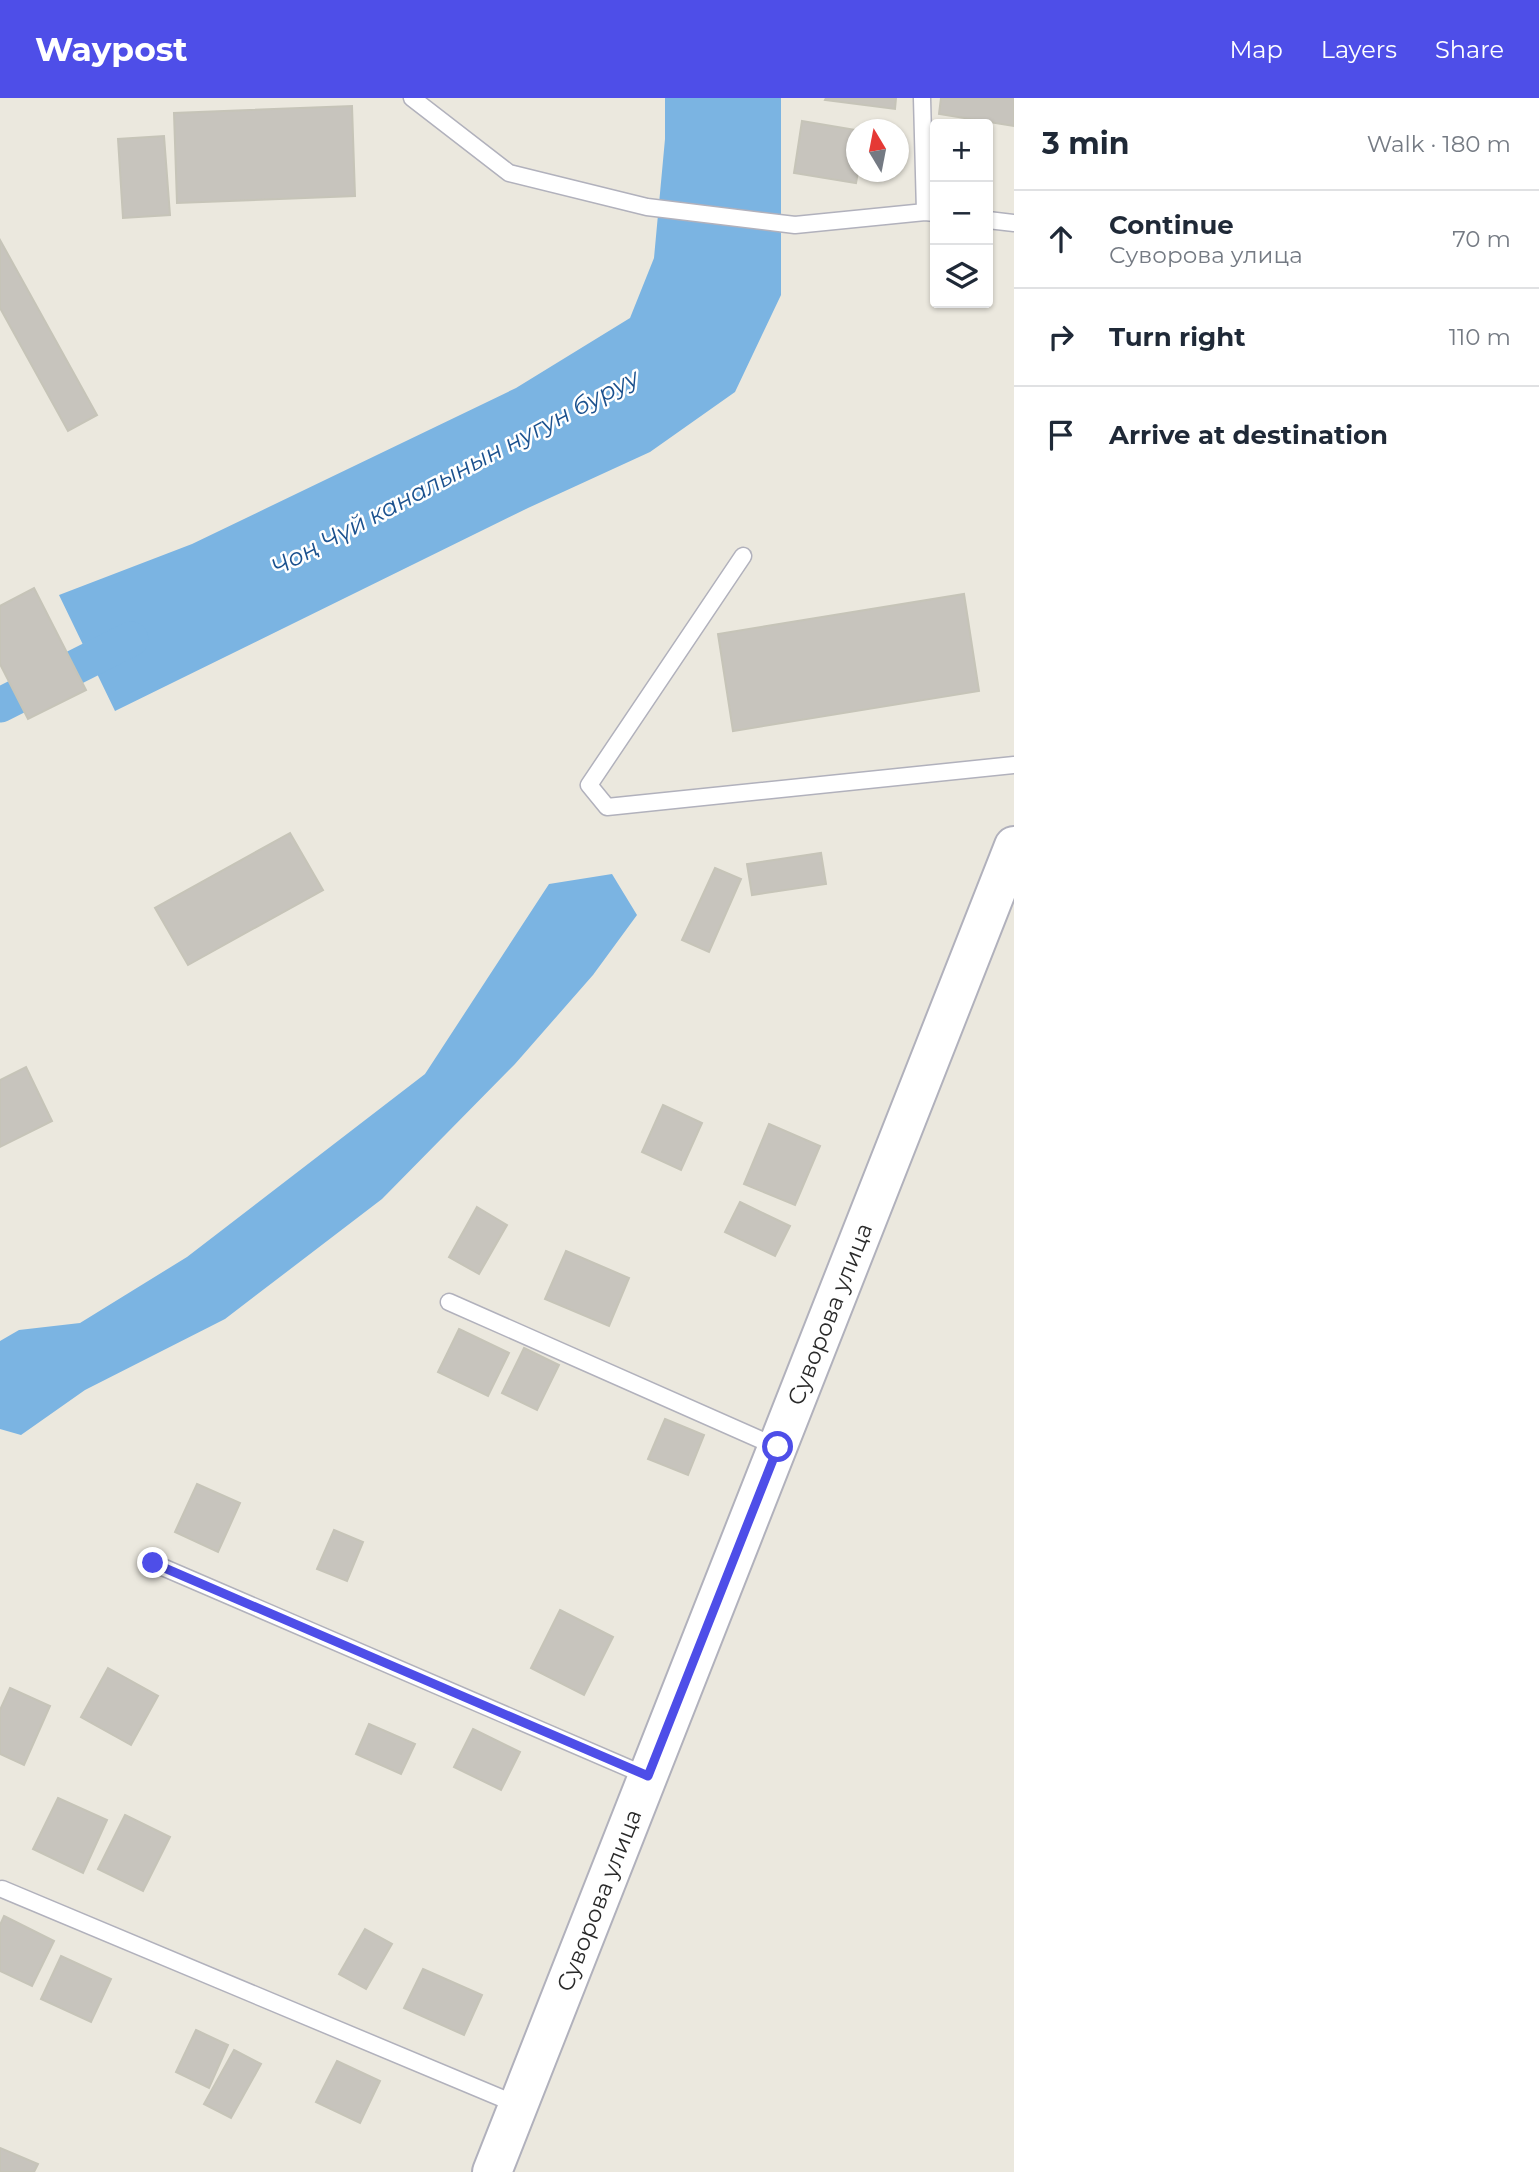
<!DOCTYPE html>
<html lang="en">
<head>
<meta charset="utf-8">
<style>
	body { margin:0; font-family:Montserrat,sans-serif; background:#f6f6f7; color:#1f2937 }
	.controls { position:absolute; right:21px; top:21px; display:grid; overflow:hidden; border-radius:7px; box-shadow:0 2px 5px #0004 }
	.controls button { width:63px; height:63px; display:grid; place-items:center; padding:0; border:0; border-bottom:2px solid #e0e1e3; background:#fff; color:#1f2937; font:35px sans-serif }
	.compass { position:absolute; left:846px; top:21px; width:63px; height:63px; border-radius:50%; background:#fff; box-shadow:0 2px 5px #0004; rotate:350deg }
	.stop { position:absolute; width:21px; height:21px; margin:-16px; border:5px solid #4e4ee8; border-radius:50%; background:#fff }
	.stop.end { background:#4e4ee8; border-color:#fff; box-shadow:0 2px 7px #0008 }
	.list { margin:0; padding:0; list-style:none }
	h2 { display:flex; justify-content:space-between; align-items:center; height:91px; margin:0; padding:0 28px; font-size:30px }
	h2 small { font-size:23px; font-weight:400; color:#747a83 }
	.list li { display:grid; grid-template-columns:46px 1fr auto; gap:21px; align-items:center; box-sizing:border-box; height:98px; padding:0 28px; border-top:2px solid #e0e1e3 }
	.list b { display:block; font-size:26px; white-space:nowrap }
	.list p { margin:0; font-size:23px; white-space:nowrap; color:#747a83 }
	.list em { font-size:23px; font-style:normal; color:#747a83 }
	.icon { flex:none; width:38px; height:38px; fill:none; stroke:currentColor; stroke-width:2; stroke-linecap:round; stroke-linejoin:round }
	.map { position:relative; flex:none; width:1014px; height:2074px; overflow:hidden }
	header { display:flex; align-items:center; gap:42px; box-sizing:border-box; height:98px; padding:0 35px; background:#4e4ee8; color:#fff }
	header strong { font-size:33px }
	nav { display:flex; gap:38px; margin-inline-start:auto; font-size:24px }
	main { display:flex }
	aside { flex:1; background:#fff }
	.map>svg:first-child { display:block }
</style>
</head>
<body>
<header>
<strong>Waypost</strong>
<nav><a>Map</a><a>Layers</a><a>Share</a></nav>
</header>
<main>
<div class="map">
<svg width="1014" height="2074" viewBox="0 0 1014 2074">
	<rect width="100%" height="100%" fill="#ebe8de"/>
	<!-- water -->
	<path fill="#7bb4e2" d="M 665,0 L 781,0 L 781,197 L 735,294 L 650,354 L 528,410 L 115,613 L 59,497 L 192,446 L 516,290 L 630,220 L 654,160 L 665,41 Z
		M 612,776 L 637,817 L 593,877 L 515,966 L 382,1101 L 225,1221 L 85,1292 L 21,1337 L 0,1331 L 0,1243 L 19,1232 L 80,1225 L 187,1159 L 425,976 L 549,786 Z"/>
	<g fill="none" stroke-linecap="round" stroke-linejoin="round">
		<!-- canal -->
		<path stroke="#7bb4e2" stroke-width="35" d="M 0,607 L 131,541"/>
	</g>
	<!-- building -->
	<path fill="#c7c4bd" stroke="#c6c4b8" stroke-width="2" d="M 826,0 L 896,0 L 895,11 L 825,2 Z
		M 941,0 L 1014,0 L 1014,28 L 939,16 Z
		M 352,8 L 355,98 L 177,105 L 174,15 Z
		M 802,23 L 856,32 L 856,74 L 858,74 L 856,85 L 794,75 Z
		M 164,38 L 170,117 L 123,120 L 118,41 Z
		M 0,142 L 97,317 L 68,333 L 0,210 Z
		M 34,490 L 86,592 L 28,621 L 0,566 L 0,508 Z
		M 964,496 L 979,593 L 733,633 L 718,536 Z
		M 290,735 L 323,792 L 188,867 L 155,810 Z
		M 821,755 L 826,786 L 752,797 L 747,766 Z
		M 715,770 L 741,781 L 709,854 L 682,842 Z
		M 26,969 L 52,1023 L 0,1049 L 0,982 Z
		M 663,1007 L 702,1025 L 681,1072 L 642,1054 Z
		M 769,1026 L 820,1048 L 795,1107 L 744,1086 Z
		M 740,1104 L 790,1128 L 775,1158 L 725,1134 Z
		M 477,1109 L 507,1127 L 479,1176 L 449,1159 Z
		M 566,1153 L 629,1180 L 609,1228 L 545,1201 Z
		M 459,1231 L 509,1255 L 488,1298 L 438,1274 Z
		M 524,1250 L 559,1267 L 537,1312 L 502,1295 Z
		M 665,1321 L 704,1337 L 688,1377 L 648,1361 Z
		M 197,1386 L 240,1405 L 218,1454 L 175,1434 Z
		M 334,1432 L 363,1444 L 347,1483 L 317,1471 Z
		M 560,1512 L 613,1539 L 584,1597 L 531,1570 Z
		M 108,1570 L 158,1598 L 131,1647 L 81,1619 Z
		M 10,1590 L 50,1608 L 24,1667 L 0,1656 L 0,1612 Z
		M 369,1626 L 415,1646 L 401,1676 L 356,1656 Z
		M 473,1631 L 520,1654 L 501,1692 L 454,1669 Z
		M 58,1700 L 107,1722 L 83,1775 L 33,1751 Z
		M 125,1717 L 170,1739 L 143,1793 L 98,1771 Z
		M 4,1818 L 54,1843 L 32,1888 L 0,1873 L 0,1827 Z
		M 365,1831 L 392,1846 L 366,1891 L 339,1876 Z
		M 61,1858 L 111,1881 L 91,1924 L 41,1901 Z
		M 423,1871 L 482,1897 L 464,1937 L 404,1910 Z
		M 196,1932 L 228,1947 L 209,1990 L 176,1974 Z
		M 234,1952 L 261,1966 L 231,2020 L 204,2006 Z
		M 337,1963 L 380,1983 L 360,2025 L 316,2004 Z
		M 0,2050 L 38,2066 L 34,2074 L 0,2074 Z"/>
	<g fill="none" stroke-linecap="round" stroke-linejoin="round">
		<!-- lane casing -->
		<g stroke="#b1b1bc" stroke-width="19">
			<path id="lane" d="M 412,0 L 509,75 L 647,109 L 795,127 L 925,114 L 935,115
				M 922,0 L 925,114
				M 988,122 L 1014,125
				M 743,458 L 589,687 L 607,709 L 1014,667
				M 449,1204 L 777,1349
				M 153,1465 L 647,1678
				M 2,1791 L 518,2007"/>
		</g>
		<!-- secondary casing -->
		<g stroke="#b1b1bc" stroke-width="42">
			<g id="secondary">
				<path id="s1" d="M 492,2074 L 1014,748"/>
			</g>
		</g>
		<!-- lane -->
		<use href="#lane" stroke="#fff" stroke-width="16"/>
		<!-- secondary -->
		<use href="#secondary" stroke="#fff" stroke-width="38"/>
	</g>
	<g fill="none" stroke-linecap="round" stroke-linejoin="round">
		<!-- route -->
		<path stroke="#4e4ee8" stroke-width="9" d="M 153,1465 L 648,1678 L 778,1349"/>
	</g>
	<g text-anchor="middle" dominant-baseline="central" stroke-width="5" stroke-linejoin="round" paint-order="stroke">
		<!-- street labels -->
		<g font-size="23" fill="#2a2a2a" stroke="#fff">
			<text stroke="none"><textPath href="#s1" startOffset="922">Суворова улица</textPath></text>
			<text stroke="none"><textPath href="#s1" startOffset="292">Суворова улица</textPath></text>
		</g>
		<!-- water labels -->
		<g font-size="24" font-style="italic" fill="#1b518e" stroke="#fff">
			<text transform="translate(455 374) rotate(-28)">Чоң Чүй каналынын нугун буруу</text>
		</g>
	</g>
</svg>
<div class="controls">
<button>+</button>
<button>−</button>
<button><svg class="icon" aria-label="layers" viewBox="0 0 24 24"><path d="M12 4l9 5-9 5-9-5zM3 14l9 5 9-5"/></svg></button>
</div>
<svg class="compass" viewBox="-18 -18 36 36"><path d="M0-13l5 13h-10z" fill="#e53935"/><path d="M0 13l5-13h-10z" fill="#747a83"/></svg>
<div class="stop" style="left:778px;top:1349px"></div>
<div class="stop end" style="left:153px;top:1465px"></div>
</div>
<aside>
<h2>3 min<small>Walk · 180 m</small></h2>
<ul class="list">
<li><svg class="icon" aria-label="ahead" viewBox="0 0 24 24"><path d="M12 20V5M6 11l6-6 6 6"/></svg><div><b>Continue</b><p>Суворова улица</p></div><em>70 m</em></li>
<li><svg class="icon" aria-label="right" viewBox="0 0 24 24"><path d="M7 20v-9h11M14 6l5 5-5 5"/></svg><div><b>Turn right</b></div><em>110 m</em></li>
<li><svg class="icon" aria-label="arrive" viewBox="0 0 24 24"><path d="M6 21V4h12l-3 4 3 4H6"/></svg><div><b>Arrive at destination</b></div></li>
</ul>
</aside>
</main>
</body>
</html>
